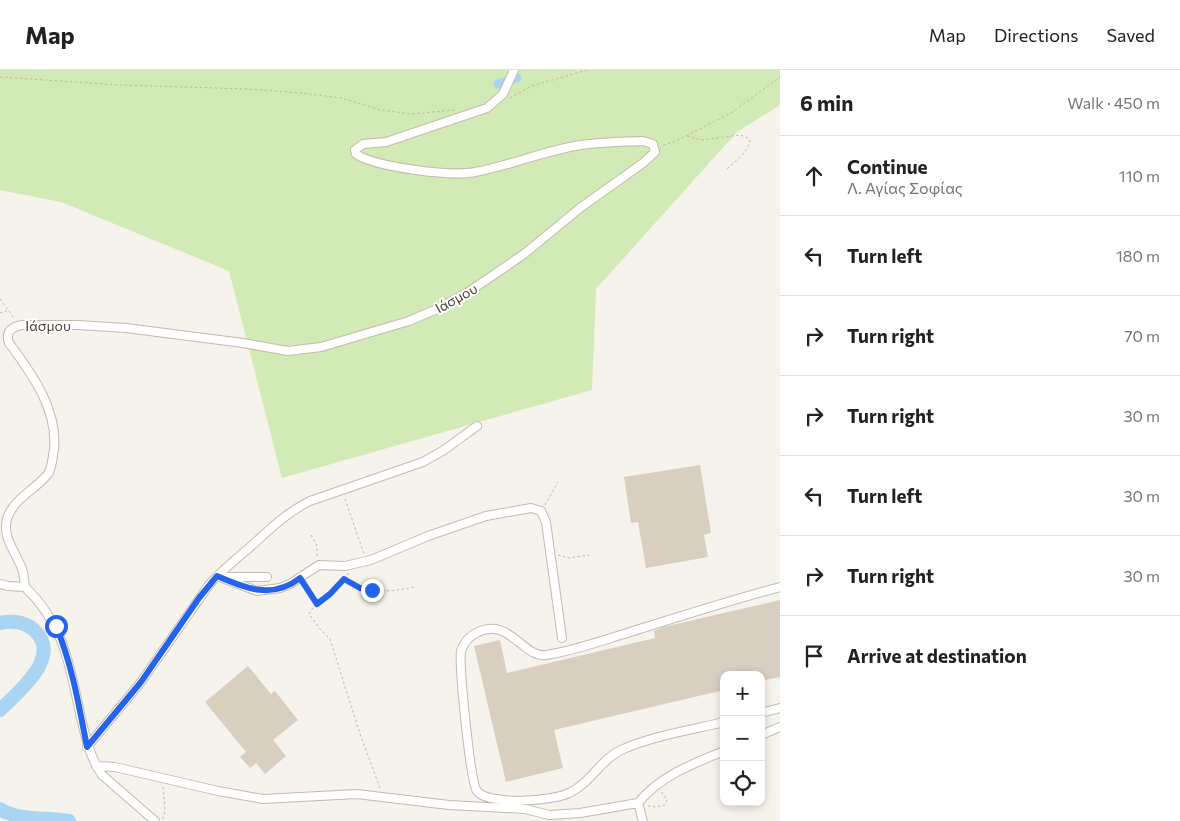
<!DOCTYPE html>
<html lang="en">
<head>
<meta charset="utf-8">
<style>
	body { margin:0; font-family:Commissioner,sans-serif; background:#f6f6f6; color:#222 }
	.controls { position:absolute; right:15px; bottom:15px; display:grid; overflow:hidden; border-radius:10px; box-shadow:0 2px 8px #0003 }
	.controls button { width:45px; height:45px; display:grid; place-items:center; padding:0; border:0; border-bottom:1px solid #e0e0e0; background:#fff; color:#222; font:25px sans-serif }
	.stop { position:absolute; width:15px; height:15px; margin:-11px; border:4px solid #2563eb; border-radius:50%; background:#fff }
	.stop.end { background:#2563eb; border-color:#fff; box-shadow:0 1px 5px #0008 }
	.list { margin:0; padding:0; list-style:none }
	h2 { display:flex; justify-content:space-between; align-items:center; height:65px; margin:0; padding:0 20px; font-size:21px }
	h2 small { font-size:16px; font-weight:400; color:#767676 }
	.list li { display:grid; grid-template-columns:32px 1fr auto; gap:15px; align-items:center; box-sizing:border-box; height:80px; padding:0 20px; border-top:1px solid #e0e0e0 }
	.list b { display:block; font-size:19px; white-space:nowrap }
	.list p { margin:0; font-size:16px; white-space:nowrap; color:#767676 }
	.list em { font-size:16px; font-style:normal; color:#767676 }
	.icon { flex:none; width:28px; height:28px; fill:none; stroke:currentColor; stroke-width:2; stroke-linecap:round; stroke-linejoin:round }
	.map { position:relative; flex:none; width:780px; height:751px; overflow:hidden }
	header { display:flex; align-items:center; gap:30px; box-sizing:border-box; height:70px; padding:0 25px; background:#fff; border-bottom:1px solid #e0e0e0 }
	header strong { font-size:24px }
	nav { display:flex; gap:28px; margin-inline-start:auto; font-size:18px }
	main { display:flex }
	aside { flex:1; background:#fff }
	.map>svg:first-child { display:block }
</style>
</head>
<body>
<header>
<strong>Map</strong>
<nav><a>Map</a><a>Directions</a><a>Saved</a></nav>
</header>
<main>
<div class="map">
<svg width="780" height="751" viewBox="0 0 780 751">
	<rect width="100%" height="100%" fill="#f6f3ec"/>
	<!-- green -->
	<path fill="#d2eab5" d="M 0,0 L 780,0 L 780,35 L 737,62 L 596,219 L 592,320 L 282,408 L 229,201 L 61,132 L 0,120 Z"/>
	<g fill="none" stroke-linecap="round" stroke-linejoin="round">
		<!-- canal -->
		<path stroke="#a9d4f2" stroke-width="9" d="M 498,14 L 517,8"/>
		<!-- river -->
		<path stroke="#a9d4f2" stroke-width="14" d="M 0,553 C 11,550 24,552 33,559 C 64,586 19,621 0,640
			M 0,739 C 18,751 47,747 69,751"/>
	</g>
	<!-- building -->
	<path fill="#d8cfc1" d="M 700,395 L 711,463 L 704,465 L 708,487 L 646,498 L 638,452 L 631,453 L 624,407 Z
		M 780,530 L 780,607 L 761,611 L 761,605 L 724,605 L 724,620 L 554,660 L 563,698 L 506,712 L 474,576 L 500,570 L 507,603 L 655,568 L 654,561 L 663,557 Z
		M 248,596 L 271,624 L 275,621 L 298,650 L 273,670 L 286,686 L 265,704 L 256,693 L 250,698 L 240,687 L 246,682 L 205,632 Z"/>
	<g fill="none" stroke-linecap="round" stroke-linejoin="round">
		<!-- minor casing -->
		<g stroke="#c2bbae" stroke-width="10">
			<path id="minor" d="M 217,506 L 257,521 L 280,518 L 290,514 L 319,495 L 345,496 L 371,490 L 428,466 L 486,446 L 531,438 L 541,441 L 546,452 L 562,568
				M 224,507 L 267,507
				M 0,514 L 8,516 L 25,517
				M 25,517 C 24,511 24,504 22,499 C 16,482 2,468 7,449 C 13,429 35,420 48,404 C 51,400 52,392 53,386 C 61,344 33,305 9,273 C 5,262 11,257 22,255 L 78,255 L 126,258 L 243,273 L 288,281 L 321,277 L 409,251 L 437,239 L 467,223 L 524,184 L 580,138 L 643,93 L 655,82 L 653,74 L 643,71 C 621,72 597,72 575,76 C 541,82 509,96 475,102 C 452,107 375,97 356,84 L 355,80 L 363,74 L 386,72 L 487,38 L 503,24 L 514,0
				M 25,517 C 65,555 70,598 81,648 C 86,669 90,687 102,705 L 155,751
				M 761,643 L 780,638
				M 724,652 C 691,660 652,666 621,680 C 600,690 591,713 569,723 C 554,731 488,736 477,721 C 470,711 459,596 461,581 C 464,572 469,566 478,562 C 509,547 523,588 546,585 C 573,581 601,571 627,563 C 678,547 728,531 780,517
				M 761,665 L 780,657
				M 87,677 L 141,612 L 209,515 C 221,501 235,490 249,478 C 268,461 287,442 310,431 L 423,392 L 444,380 L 477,356
				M 96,696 L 115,697 L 218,721 L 263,729 L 357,724 L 449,735 L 525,739 L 549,745 L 580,743 L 638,733
				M 643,751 L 638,733 C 660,706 692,694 724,681"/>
		</g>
		<!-- path -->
		<path stroke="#c4b79f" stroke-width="1" stroke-dasharray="2.5 2.5" stroke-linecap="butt" d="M 0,7 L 119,15 L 248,19 L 301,23 L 341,28 L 381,40 L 411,44 L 454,40
			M 510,28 L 532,16 L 587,0
			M 687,66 L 701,70 L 740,65 L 746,67 L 750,70 C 748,83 735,91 726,100
			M 663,75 L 674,72 L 731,43 L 780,7
			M 0,229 L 14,248
			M 0,243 L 9,240
			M 345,429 L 364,484
			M 545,435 L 558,412
			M 311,465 L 317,476 L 317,488
			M 558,485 L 569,488 L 589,485
			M 349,503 L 330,524 L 312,539 L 309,544 L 320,559 L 330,569 L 360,664 L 380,718
			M 344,509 C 368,523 388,523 414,517
			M 305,514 L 317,534
			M 648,736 L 656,737 L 665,735 L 667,730 L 661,721
			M 163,749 L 165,740 L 163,716"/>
		<!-- minor -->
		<use href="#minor" stroke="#fff" stroke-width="8"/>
	</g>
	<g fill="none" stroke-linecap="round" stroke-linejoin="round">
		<!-- route -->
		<path stroke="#2563eb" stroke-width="6" d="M 56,556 C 72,594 79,636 87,677 L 141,612 L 199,528 L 217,506 C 245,518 272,530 300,508 L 317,534 L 330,524 L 344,509 L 360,518 L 372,520"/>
	</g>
	<g text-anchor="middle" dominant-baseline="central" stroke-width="4" stroke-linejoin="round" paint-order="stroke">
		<!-- street labels -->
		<g font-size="14" fill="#4b4439" stroke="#fff">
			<text transform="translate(456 228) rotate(-29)">Ιάσμου</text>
			<text x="48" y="255">Ιάσμου</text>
		</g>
	</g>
</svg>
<div class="controls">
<button>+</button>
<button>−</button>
<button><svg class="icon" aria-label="locate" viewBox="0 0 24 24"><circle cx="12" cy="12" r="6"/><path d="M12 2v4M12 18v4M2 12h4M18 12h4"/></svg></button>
</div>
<div class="stop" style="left:56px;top:556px"></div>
<div class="stop end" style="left:372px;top:520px"></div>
</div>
<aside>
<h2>6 min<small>Walk · 450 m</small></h2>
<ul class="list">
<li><svg class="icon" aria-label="ahead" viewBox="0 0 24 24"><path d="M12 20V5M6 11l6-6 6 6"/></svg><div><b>Continue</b><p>Λ. Αγίας Σοφίας</p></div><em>110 m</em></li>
<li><svg class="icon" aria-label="left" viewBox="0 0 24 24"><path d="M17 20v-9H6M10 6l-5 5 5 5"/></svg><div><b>Turn left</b></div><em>180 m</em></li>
<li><svg class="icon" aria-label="right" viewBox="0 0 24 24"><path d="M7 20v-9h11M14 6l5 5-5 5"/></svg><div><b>Turn right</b></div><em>70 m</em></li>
<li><svg class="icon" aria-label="right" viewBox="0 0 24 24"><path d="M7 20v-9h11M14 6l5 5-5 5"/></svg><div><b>Turn right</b></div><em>30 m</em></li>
<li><svg class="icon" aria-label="left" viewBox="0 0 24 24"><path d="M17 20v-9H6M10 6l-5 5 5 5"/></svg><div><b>Turn left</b></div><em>30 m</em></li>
<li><svg class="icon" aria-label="right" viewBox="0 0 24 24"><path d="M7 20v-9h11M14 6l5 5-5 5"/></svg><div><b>Turn right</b></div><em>30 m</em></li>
<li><svg class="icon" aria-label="arrive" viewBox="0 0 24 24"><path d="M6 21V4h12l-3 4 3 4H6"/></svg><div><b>Arrive at destination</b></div></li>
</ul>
</aside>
</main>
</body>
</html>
